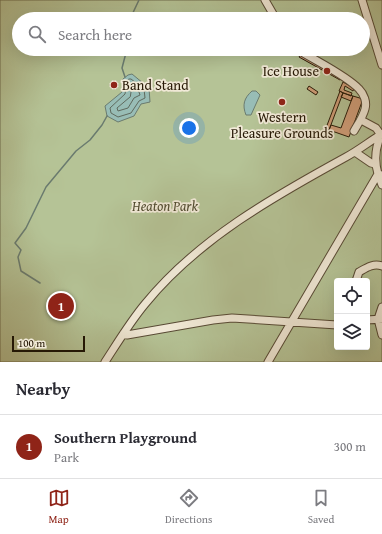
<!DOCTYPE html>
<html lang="en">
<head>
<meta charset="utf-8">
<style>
	body { margin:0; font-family:"Gentium Book Plus",serif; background:#f7f7f7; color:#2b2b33 }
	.controls { position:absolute; right:12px; bottom:12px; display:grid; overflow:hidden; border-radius:4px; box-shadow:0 4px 16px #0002 }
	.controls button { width:36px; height:36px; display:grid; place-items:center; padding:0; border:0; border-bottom:1px solid #e1e1e2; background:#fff; color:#2b2b33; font:20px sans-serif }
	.scale { position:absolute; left:12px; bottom:10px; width:73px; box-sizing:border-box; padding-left:4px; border:2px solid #261805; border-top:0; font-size:11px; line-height:14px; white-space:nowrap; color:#261805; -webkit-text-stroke:3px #f2ebd9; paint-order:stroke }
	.you { position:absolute; left:189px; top:128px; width:14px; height:14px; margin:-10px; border:3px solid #fff; border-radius:50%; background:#1a73e8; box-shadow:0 0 0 6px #1a73e833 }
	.badge { display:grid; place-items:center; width:26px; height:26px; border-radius:50%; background:#8f2418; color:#fff; font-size:13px; font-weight:700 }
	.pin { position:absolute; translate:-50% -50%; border:2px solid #fff; box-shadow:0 1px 4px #0006 }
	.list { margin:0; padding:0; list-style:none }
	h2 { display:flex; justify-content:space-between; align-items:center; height:52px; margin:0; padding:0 16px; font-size:17px }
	h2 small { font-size:13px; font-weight:400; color:#7c7c81 }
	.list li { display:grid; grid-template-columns:26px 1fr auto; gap:12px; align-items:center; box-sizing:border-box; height:64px; padding:0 16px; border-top:1px solid #e1e1e2 }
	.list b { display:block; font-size:15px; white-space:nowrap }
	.list p { margin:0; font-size:13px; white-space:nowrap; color:#7c7c81 }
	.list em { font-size:13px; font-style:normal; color:#7c7c81 }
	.icon { flex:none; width:22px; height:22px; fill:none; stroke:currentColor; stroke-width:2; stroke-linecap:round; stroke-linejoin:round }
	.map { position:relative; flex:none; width:382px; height:362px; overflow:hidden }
	.search { position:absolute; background:#fff; box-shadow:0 4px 16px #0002; left:12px; right:12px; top:12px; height:44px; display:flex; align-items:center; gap:10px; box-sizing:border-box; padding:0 14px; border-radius:22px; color:#7c7c81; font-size:15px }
	.sheet { height:116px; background:#fff }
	nav { display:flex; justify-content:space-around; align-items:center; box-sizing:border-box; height:56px; border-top:1px solid #e1e1e2; background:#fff; font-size:11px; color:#7c7c81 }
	nav a { display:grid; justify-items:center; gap:2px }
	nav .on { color:#8f2418 }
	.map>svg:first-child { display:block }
</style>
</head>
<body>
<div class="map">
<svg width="382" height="362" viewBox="0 0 382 362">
	<rect width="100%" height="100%" fill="#ebe0c4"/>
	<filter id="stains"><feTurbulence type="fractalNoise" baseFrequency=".005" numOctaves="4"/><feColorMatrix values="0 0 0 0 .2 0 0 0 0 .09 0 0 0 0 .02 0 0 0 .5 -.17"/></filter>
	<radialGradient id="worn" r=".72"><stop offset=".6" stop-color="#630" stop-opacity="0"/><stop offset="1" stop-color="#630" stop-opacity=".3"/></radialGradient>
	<!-- green -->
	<path fill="#b5c396" stroke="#6e6e4e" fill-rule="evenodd" d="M 0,0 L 382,0 L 382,362 L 0,362 ZM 19,19 L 363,19 L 363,49 L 19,49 ZM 337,281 L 367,281 L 367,347 L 337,347 Z"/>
	<!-- water -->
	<path fill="#98bdb6" stroke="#6a7b6f" d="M 132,74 L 149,88 L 150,102 L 141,104 L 134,116 L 118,122 L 107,116 L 105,106 L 122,92 L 123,79 L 128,75 Z
		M 252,91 L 256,91 L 260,95 L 251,115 L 246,115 C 242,105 244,98 252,91 Z"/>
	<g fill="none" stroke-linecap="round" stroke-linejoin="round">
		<!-- shore -->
		<path stroke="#5f6a5e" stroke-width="1" d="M 129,79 L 131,79 L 144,89 L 145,98 L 139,101 L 131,113 L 118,117 L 111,113 L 110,108 L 125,94 L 127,82 Z
			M 132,88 L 134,88 L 139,92 L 140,95 L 134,98 L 128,108 L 118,111 L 117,108 L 130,97 Z"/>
		<!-- stream -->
		<path stroke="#6a7b6f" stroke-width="1.5" d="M 130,19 L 139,0
			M 125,77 L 122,68 L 127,49
			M 40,283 L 21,271 L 18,257 L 21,250 L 15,243 L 26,228 L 46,187 L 76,151 L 90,140 L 102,125 L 107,116"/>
	</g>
	<!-- building -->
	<path fill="#cf9c77" stroke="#261805" d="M 301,54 L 341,77 L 340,80 L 299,57 Z
		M110 85a4 4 0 1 1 8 0a4 4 0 1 1-8 0Z
		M 343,82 L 354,88 L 353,91 L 345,86 L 344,90 L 352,93 L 351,96 L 339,91 Z
		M 309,86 L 318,92 L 316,95 L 307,89 Z
		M 340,91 L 343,93 L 329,130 L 326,128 Z
		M 343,93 L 353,96 L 351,101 L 341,97 Z
		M 353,96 L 363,99 L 349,137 L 329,130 L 331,125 L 341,128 Z"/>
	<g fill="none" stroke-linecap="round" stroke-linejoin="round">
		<!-- minor casing -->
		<g stroke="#574a35" stroke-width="9">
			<path id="minor" d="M 265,0 L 276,19
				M 362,0 L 382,65
				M 302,52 C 318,62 347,76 359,89 C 364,94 367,102 365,109 C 363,117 358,124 354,131
				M 361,120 L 376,128 L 381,135 C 375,148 374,160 378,174 L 382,175
				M 355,152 L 371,163 L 375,164
				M 356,281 L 359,272 C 366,268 373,263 382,266
				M 382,307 L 378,319 L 382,335
				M 367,320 L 382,319
				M 123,334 L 127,335 L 213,320 L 232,318 L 337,325
				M 105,362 C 118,342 130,322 145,304 C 198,239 273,197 346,157 C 359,150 370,141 382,134
				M 268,362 L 378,174 L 382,185"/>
		</g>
		<!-- minor -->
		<use href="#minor" stroke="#f2ebd9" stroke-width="7"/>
	</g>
	<!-- markers -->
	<g fill="#8f2418" stroke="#f2ebd9" stroke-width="1.5">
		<circle cx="327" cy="71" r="4"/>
		<circle cx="114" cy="85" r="4"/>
		<circle cx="282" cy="102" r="4"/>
	</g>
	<g text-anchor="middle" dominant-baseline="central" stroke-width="3.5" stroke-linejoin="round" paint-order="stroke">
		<!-- poi labels -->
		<g font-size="14" fill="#261805" stroke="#f2ebd9" text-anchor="end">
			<text x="319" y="71">Ice House</text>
			<text x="122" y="85" text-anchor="start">Band Stand</text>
			<text x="282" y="117" text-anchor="middle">Western<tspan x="282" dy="16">Pleasure Grounds</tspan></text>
		</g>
		<!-- park labels -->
		<g font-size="14" font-style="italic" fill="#514b30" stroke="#f2ebd9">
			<text x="165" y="206">Heaton Park</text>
		</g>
	</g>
	<rect width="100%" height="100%" filter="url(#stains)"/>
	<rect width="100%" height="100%" fill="url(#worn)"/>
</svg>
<div class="controls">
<button><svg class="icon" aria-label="locate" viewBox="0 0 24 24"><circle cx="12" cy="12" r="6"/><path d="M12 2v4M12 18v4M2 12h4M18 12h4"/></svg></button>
<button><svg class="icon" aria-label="layers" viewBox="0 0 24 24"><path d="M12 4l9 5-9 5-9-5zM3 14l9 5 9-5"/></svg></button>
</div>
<div class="scale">100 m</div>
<div class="you"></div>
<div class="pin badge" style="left:61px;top:306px">1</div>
<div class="search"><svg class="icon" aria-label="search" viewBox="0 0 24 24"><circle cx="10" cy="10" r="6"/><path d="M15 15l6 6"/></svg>Search here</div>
</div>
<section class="sheet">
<h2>Nearby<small></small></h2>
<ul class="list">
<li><span class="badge">1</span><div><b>Southern Playground</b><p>Park</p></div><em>300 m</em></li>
</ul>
</section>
<nav>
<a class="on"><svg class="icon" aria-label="map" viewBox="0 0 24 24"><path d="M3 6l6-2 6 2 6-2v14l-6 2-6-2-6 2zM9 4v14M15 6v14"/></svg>Map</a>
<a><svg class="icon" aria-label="directions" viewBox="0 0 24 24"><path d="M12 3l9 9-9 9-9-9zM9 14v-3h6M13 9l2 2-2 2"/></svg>Directions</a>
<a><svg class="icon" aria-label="saved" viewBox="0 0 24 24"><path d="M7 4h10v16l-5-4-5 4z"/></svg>Saved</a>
</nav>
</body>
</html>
